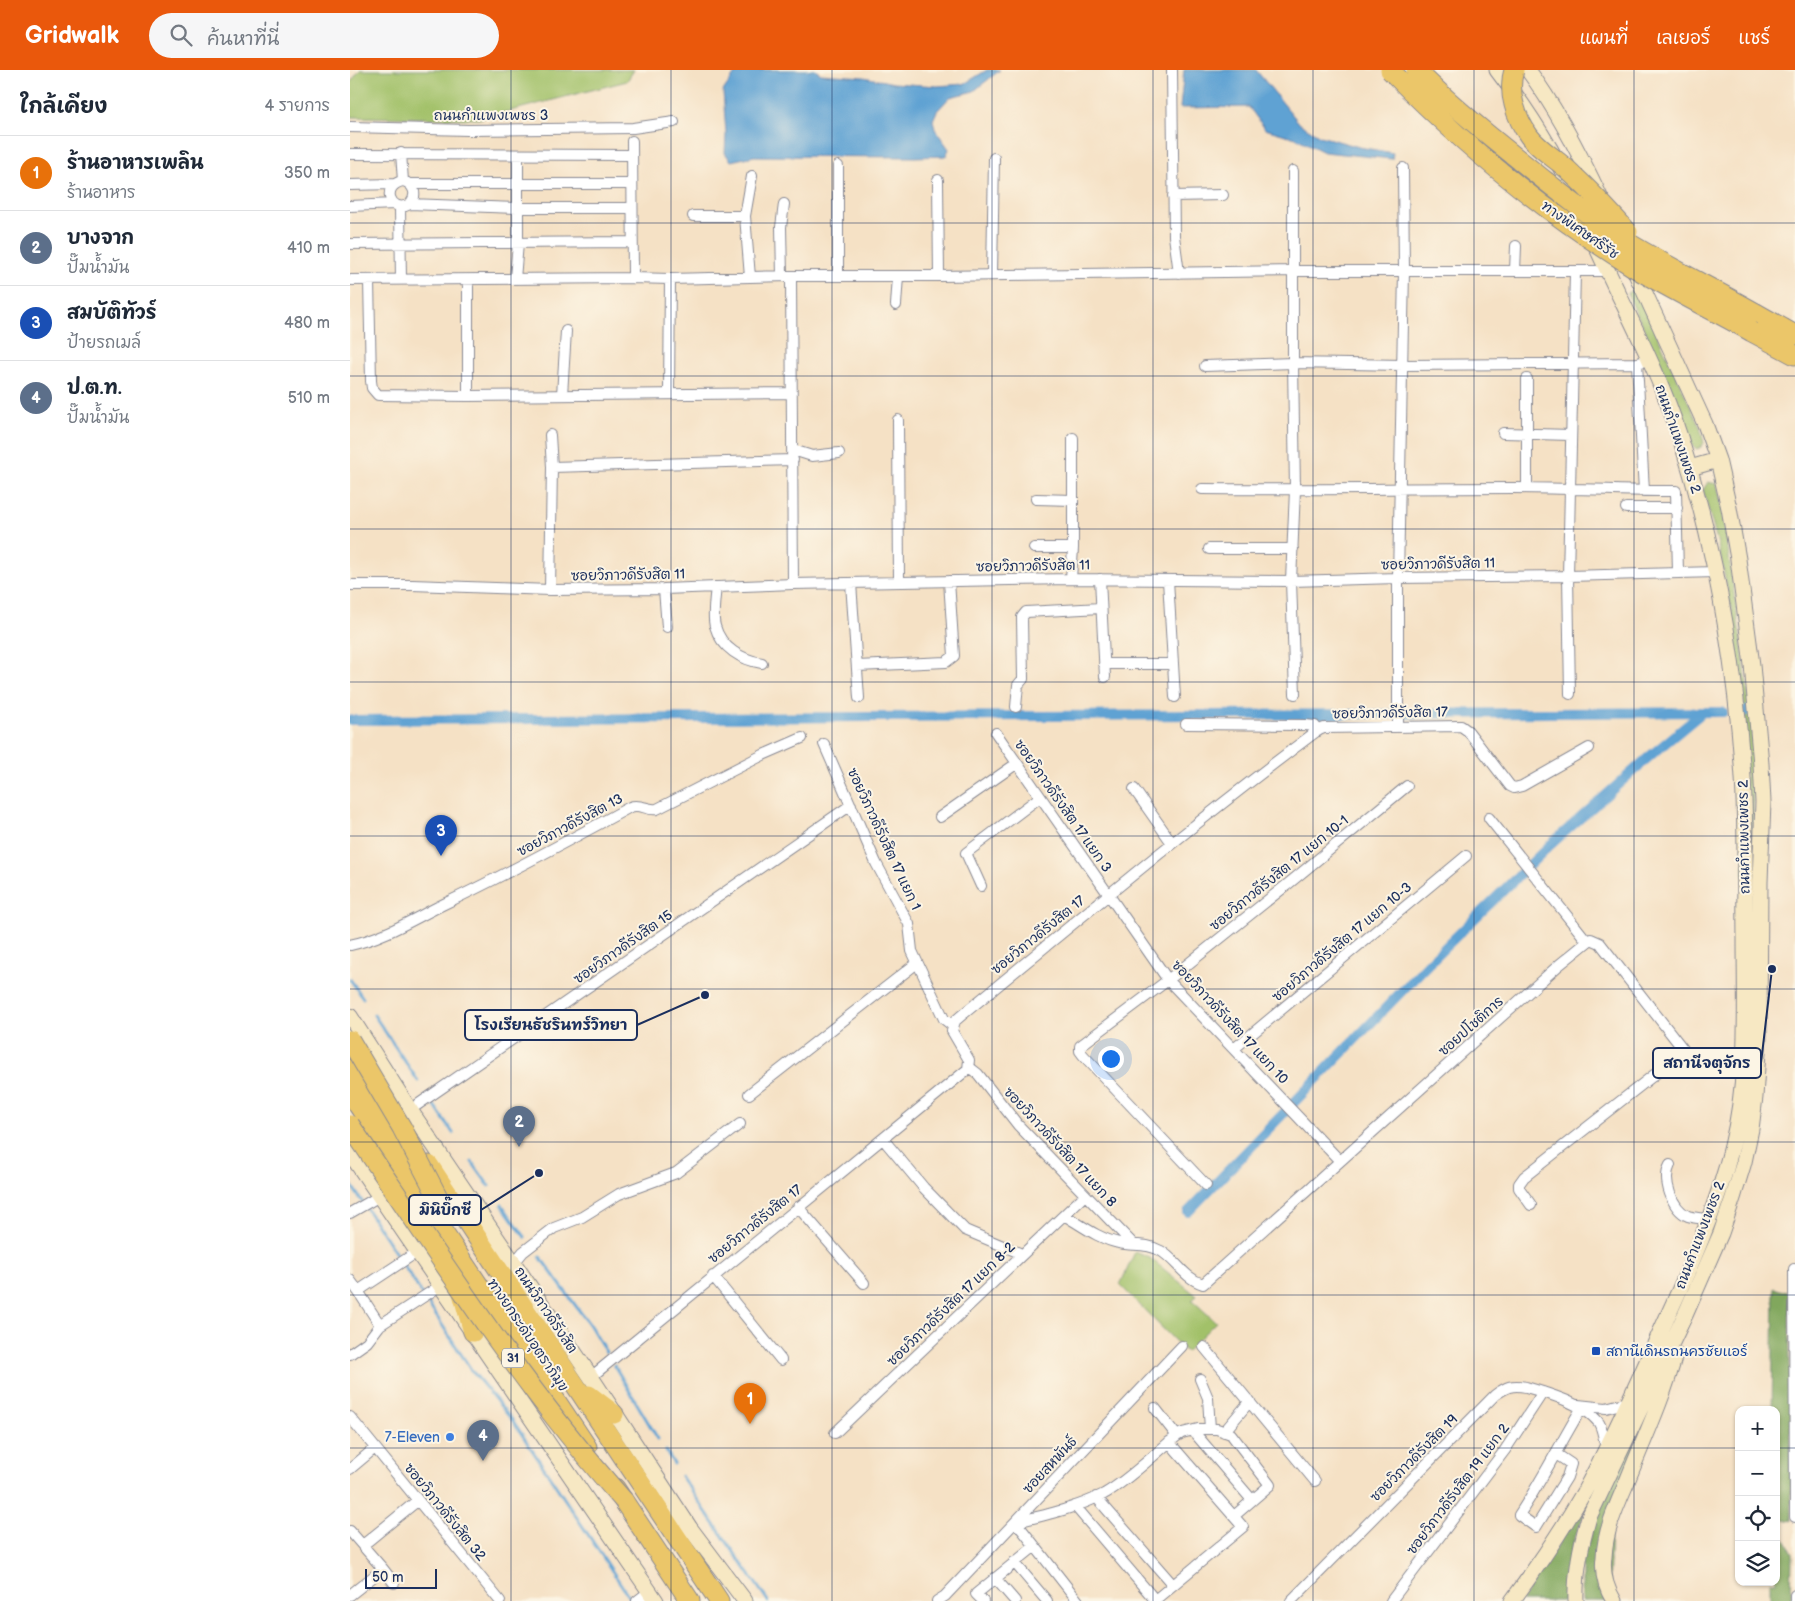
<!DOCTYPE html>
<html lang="th">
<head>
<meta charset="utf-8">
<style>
	body { margin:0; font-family:"Balsamiq Sans","Playpen Sans Thai",sans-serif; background:#f6f6f7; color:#1f2937 }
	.controls { position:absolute; right:15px; bottom:15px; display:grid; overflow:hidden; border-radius:10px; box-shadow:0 1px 4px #0004 }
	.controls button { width:45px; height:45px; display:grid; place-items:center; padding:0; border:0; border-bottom:1px solid #e0e1e3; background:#fff; color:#1f2937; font:25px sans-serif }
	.scale { position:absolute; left:15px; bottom:12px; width:72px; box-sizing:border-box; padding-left:5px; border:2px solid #1b2f5e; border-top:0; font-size:14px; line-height:18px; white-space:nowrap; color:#1b2f5e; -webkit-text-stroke:4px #fcf5e5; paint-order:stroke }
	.you { position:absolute; left:760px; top:988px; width:18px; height:18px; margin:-12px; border:4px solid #fff; border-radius:50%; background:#1a73e8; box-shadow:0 0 0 8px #1a73e833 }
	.badge { display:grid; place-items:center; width:32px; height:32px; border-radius:50%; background:#ea580c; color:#fff; font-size:16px; font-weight:700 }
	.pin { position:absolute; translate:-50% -41px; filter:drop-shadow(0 1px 2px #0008) }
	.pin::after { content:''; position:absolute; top:26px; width:18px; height:15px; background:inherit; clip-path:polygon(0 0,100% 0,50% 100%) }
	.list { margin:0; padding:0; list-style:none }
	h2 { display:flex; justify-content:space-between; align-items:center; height:65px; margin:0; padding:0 20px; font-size:21px }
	h2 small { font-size:16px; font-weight:400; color:#747a83 }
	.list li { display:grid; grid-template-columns:32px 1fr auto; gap:15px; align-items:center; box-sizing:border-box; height:75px; padding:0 20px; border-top:1px solid #e0e1e3 }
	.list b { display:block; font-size:19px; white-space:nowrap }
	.list p { margin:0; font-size:16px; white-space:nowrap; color:#747a83 }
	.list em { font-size:16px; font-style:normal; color:#747a83 }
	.icon { flex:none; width:28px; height:28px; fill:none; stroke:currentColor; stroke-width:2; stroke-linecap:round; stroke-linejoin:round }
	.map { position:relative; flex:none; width:1445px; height:1531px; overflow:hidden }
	header { display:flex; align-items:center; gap:30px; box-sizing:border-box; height:70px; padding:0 25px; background:#ea580c; color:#fff }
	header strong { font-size:24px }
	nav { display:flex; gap:28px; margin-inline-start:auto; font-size:18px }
	.search { width:350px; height:45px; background:#f6f6f7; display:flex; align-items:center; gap:12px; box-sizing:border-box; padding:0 18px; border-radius:28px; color:#747a83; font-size:19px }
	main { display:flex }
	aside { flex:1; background:#fff }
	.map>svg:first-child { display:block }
</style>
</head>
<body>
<header>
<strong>Gridwalk</strong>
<div class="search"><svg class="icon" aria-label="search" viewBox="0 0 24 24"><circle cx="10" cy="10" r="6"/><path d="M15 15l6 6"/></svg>ค้นหาที่นี่</div>
<nav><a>แผนที่</a><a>เลเยอร์</a><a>แชร์</a></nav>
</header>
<main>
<aside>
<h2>ใกล้เคียง<small>4 รายการ</small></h2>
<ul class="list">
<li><span class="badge" style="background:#e8710a">1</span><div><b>ร้านอาหารเพลิน</b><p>ร้านอาหาร</p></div><em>350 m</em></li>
<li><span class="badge" style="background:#5c6f8a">2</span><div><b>บางจาก</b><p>ปั๊มน้ำมัน</p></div><em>410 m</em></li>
<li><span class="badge" style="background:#1a4fb4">3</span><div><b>สมบัติทัวร์</b><p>ป้ายรถเมล์</p></div><em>480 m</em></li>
<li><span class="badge" style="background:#5c6f8a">4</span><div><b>ป.ต.ท.</b><p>ปั๊มน้ำมัน</p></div><em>510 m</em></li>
</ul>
</aside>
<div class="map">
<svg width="1445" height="1531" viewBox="0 0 1445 1531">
	<rect width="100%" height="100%" fill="#fcf5e5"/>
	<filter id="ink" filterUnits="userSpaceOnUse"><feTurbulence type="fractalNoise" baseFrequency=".02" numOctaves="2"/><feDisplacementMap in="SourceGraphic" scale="10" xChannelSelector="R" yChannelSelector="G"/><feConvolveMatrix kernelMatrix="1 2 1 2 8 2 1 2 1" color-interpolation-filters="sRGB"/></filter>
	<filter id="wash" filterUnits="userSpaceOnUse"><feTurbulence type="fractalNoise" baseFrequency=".0096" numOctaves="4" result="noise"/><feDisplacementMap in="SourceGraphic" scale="20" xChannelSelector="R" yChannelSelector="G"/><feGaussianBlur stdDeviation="1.12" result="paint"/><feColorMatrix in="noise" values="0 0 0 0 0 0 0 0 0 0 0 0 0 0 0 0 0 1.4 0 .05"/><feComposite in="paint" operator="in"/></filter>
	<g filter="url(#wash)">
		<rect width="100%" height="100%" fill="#f5e1c5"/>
		<!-- green -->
		<path fill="#a2c169" stroke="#5e7864" d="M 10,0 L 284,0 L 277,11 L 129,49 L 0,47 L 0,13 Z
			M 1286,219 L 1350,357 L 1354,373 L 1351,377 L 1347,379 L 1340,374 C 1326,322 1300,272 1277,223 Z
			M 1358,412 L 1367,414 L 1372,437 L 1402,650 L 1404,802 L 1393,1070 L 1377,1129 L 1357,1180 L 1240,1432 L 1236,1431 L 1264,1378 L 1324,1250 L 1347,1193 L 1390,1069 L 1396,650 L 1381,537 L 1367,470 L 1353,420 Z
			M 785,1182 L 800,1188 L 847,1226 L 842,1230 L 866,1252 L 836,1282 L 770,1215 Z"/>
		<!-- forest -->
		<path fill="#81a75d" stroke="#4e6b5e" d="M 1424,1218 L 1439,1223 L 1442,1451 L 1426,1447 L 1426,1340 L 1422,1340 Z
			M 1309,1316 L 1261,1441 L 1259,1531 L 1232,1531 L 1232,1491 L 1251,1435 Z
			M 1236,1431 L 1240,1432 C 1225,1464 1213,1496 1216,1531 L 1171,1531 Z
			M 1426,1469 L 1435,1469 L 1442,1483 L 1441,1531 L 1420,1531 L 1420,1512 L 1426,1512 Z"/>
		<!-- water -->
		<path fill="#5fa2d3" stroke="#3d6898" d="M 391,0 L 465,0 L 471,4 L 514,7 L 544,13 L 587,16 L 614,14 L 637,0 L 650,0 L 624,21 L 600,27 L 587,41 L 583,50 L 585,59 L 599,79 L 596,86 L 564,87 L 404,86 L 381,91 L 375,83 L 376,64 L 373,21 L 386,2 Z
			M 834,0 L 906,0 L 950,54 L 970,66 L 1009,77 L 1043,83 L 1042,89 L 974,82 L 946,68 L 915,59 L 899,37 L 830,38 Z"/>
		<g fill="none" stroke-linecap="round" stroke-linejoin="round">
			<!-- stream -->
			<path stroke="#5fa2d3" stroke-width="3" d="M 0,909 L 13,928
				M 24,945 L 68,1011
				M 84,1035 L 103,1063
				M 122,1092 L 139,1116
				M 0,1113 L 122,1301 L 163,1351 L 282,1531
				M 152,1135 L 175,1167
				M 190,1187 L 239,1254 L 256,1282
				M 264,1295 L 308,1369
				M 316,1381 L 324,1394
				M 331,1406 L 418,1531"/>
			<!-- canal -->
			<path stroke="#5fa2d3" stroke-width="10" d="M 1396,641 L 1399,641
				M 0,650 L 1373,642
				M 838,1142 L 1081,891 L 1199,776 L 1300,686 L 1353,642"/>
		</g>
	</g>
	<g filter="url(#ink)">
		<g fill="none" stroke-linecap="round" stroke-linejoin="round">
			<!-- street casing -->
			<g stroke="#888892" stroke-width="12">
				<path id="street" d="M 822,0 L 824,166 L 829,203
					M 0,57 L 118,60 L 283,58 L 324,52
					M 282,71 L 283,208
					M 51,83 L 53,111
					M 0,84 L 282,85
					M 488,96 L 488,206
					M 943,101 L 943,293 L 945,420 L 941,511 L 945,624
					M 588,110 L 589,206
					M 59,114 L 281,114
					M 0,115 L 44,114
					M 823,126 L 873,125
					M 60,134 C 68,125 64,114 53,111 C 30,115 40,145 60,134 L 167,138 L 282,138
					M 0,136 L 44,134
					M 50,137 L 51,210
					M 343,146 L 395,146
					M 0,174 L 282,172
					M 1165,201 L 1166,176
					M 642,205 L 644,88
					M 432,206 L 431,157 L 434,134
					M 441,206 L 443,514
					M 400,207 L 395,146 L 402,106
					M 165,209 L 168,173 L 168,85
					M 0,210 L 283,208 L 320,209 L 441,206 L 589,206 L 942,201 L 1257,201
					M 19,210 L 21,311 L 22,318 L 28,325 L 118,326 L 441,323
					M 546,235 L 548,206
					M 1287,293 L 1294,421
					M 855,296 L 943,293 L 1053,295 L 1287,293 L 1300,290
					M 319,323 L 320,209
					M 212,325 L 216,261
					M 118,326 L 118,210
					M 548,350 L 549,512
					M 1153,363 L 1221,365
					M 443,380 L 462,386 L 489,383
					M 202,397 L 443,390
					M 1177,418 L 1177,309
					M 852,419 C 955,420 1059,418 1163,418 C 1217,418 1272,421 1326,421 L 1328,502
					M 686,429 L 723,430
					M 1276,438 L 1327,438
					M 684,478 L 723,478
					M 859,479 L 943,479
					M 721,509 L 723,478 L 723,368
					M 750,509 L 755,607
					M 818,510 L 825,627
					M 501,513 L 509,628
					M 0,515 L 62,515 L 200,520 L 314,519 L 443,514 L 721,509 L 941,511 L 1048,508 L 1218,506 L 1366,502
					M 366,517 C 365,527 362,546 365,556 C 371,578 392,590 412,593
					M 314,519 L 317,557
					M 200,520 L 202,397 L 200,365
					M 754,594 L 823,594
					M 507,596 L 596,592 L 604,586 L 599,511
					M 1220,624 L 1218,506 L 1225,202
					M 666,637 L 668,615 L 673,609 L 672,547 L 676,542 L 751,538
					M 836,654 L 955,655 L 965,656 L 968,661
					M 1048,656 L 1048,508 L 1054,201 L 1053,98
					M 646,663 L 818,910 L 990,1091
					M 474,674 L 526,793 L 559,854 L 562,881 L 594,949 L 603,956
					M 784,719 L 822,773
					M 590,747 L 666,694
					M 1139,748 L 1237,871
					M 631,816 L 616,783 L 690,727
					M 0,875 C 34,868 63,849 94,834 C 157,804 218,771 280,737 C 291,733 297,741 307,739 L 413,685 L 452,668
					M 885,978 L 1116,786
					M 619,997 L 628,1004 L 668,1055 L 783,1174
					M 399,1024 L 567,893
					M 60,1040 L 501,735
					M 533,1069 L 574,1118 L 615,1160 L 672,1184
					M 1320,1095 C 1312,1110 1322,1139 1338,1146 C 1344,1148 1352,1148 1358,1150
					M 856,1115 L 733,985 L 730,981 L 730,976 L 818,910 L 938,814 L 1057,716
					M 448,1137 L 514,1213
					M 0,1143 L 28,1127
					M 714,1145 C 731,1155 749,1169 769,1173 C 783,1176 798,1173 811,1181 C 826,1190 834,1208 853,1214 L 1209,895 L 1241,869 L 1250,873 L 1333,979 L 1332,983 L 1174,1107 L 1169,1114 L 1169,1118 L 1181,1135
					M 164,1193 L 173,1182 L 204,1158 L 232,1147 L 269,1124 L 326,1103 L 390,1054
					M 1444,1199 L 1445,1447
					M 363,1206 L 431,1290
					M 0,1210 L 8,1221
					M 30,1255 L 90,1216
					M 854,1277 L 965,1411
					M 0,1284 L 17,1272 L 30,1255 L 8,1221 L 67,1182
					M 241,1307 L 618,999 L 619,990 L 602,961 L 605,951 L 612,945 C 729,849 845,752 967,661 L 974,658 L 1111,656 L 1118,661 L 1160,716 L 1164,718 L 1172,716 L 1239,678
					M 850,1309 L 858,1328 L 860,1359
					M 1228,1335 L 1256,1338 L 1278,1332
					M 805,1338 L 827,1366
					M 0,1347 L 150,1531
					M 843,1361 L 902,1430
					M 874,1362 L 900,1331
					M 485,1363 L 735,1125
					M 1206,1384 L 1221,1394 L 1217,1407 L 1186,1457 L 1169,1445 C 1192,1410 1210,1374 1231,1339
					M 0,1399 L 25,1378
					M 746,1427 L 823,1515
					M 725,1436 L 805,1530 L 893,1457 L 819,1372
					M 0,1461 L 33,1499 L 0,1525
					M 13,1475 L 67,1431
					M 664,1492 L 697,1531
					M 33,1499 L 44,1513
					M 645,1508 L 665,1531
					M 287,1531 L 300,1521
					M 587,1531 L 595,1526 L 832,1276
					M 633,1531 L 626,1524 L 685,1476
					M 728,1531 L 666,1452 C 696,1445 727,1438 754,1424 C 779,1410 804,1384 827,1366 L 832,1363 L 848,1359 L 867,1359 L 881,1364 L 920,1415 L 884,1446
					M 941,1531 L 1145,1325 C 1156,1317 1162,1314 1176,1317 C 1197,1323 1235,1334 1249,1353 C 1253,1360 1254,1370 1256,1379
					M 1041,1531 L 1155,1380 L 1193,1322
					M 1445,1531 L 1445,1525"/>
			</g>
			<!-- secondary casing -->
			<g stroke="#888892" stroke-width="17">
				<path id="secondary" d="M 1147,0 C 1180,43 1209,89 1230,138
					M 1178,0 C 1207,39 1230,84 1251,129
					M 1340,398 L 1368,390
					M 0,946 L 60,1040 L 241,1307 L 340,1458 L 395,1531
					M 0,1083 L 306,1531
					M 1162,1531 C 1188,1496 1212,1460 1234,1422 C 1262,1371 1285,1318 1309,1265 C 1337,1204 1366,1142 1382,1076 C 1399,1008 1395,937 1395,868 C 1394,810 1397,751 1392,694 C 1384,583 1364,473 1330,367 C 1308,298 1272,235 1243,169
					M 1226,1531 C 1225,1502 1231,1474 1239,1447 L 1336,1243 L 1371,1163 L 1383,1128 L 1394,1092 L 1401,1059 L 1405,1027 L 1409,967 L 1410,812 L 1413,732 L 1411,694 L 1402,595 L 1388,489 L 1379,438 L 1368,390 L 1355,354 L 1282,195
					M 1264,1531 C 1256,1518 1252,1502 1254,1487 C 1255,1461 1266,1437 1276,1414 C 1293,1371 1313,1329 1325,1284"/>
			</g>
			<!-- highway casing -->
			<g stroke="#888892" stroke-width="21">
				<path id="highway" d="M 1406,243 L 1445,265
					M 1402,262 L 1445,285
					M 0,999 L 60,1087
					M 0,1023 L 237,1377
					M 79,1095 L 369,1531
					M 112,1223 L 123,1262
					M 239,1325 L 264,1344
					M 265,1418 L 340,1531"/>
			</g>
			<!-- street -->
			<use href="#street" stroke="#fff" stroke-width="10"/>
			<!-- secondary -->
			<use href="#secondary" stroke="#f7e8c3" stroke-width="15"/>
			<!-- highway -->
			<use href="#highway" stroke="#ebc669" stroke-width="19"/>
			<!-- highway-bridge casing -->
			<g stroke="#888892" stroke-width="21" stroke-linecap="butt">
				<path id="highway-bridge" d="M 1040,0 C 1113,75 1196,143 1285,198 C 1323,221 1363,240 1402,262
					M 1066,0 C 1106,40 1149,74 1193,109 C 1221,131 1249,154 1279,173 C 1320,198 1364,219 1406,243
					M 1164,0 C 1157,22 1166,48 1179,66 C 1190,81 1209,90 1222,104 C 1242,122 1260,142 1278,162
					M 0,970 L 52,1058 L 91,1133
					M 0,1055 C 87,1183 171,1315 274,1431"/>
			</g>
			<!-- highway-bridge -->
			<use href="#highway-bridge" stroke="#ebc669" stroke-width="19"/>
		</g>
	</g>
	<!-- grid -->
	<path fill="none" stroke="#1b2f5e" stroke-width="1" stroke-opacity="0.55" d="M 161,0 L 161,1531M 321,0 L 321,1531M 482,0 L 482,1531M 642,0 L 642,1531M 803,0 L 803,1531M 963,0 L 963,1531M 1124,0 L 1124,1531M 1284,0 L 1284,1531M 0,153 L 1445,153M 0,306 L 1445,306M 0,459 L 1445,459M 0,612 L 1445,612M 0,766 L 1445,766M 0,919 L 1445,919M 0,1072 L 1445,1072M 0,1225 L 1445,1225M 0,1378 L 1389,1378M 1426,1378 L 1445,1378"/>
	<!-- markers -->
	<rect fill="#1a4fb4" stroke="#fcf5e5" stroke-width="2" x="1241" y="1276" width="10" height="10" rx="2.5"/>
	<circle fill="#3f7fe0" stroke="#fcf5e5" stroke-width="2" cx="100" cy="1367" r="5"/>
	<g text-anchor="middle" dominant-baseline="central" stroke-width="4" stroke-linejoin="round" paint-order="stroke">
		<!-- shield labels -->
		<rect fill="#fcf5e5" stroke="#5e6a86" stroke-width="1" x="152" y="1278.5" width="22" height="19" rx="4"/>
		<g font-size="12" font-weight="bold" fill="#1b2f5e">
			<text x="163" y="1288">31</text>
		</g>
		<!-- street labels -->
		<g font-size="14" fill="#1b2f5e" stroke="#fcf5e5">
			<text x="141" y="45">ถนนกำแพงเพชร 3</text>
			<text transform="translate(1230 160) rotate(35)">ทางพิเศษศรีรัช</text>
			<text transform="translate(1328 369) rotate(71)">ถนนกำแพงเพชร 2</text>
			<text transform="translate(1088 494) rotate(-1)">ซอยวิภาวดีรังสิต 11</text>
			<text transform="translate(683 496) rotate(-1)">ซอยวิภาวดีรังสิต 11</text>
			<text transform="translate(278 505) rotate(-1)">ซอยวิภาวดีรังสิต 11</text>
			<text transform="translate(1040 643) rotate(-1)">ซอยวิภาวดีรังสิต 17</text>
			<text transform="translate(713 736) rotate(55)">ซอยวิภาวดีรังสิต 17 แยก 3</text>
			<text transform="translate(220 755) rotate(-28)">ซอยวิภาวดีรังสิต 13</text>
			<text transform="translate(1394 767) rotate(-91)">ถนนกำแพงเพชร 2</text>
			<text transform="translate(534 769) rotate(65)">ซอยวิภาวดีรังสิต 17 แยก 1</text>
			<text transform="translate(929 803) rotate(-39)">ซอยวิภาวดีรังสิต 17 แยก 10-1</text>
			<text transform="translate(688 865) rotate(-39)">ซอยวิภาวดีรังสิต 17</text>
			<text transform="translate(992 872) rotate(-40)">ซอยวิภาวดีรังสิต 17 แยก 10-3</text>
			<text transform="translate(273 877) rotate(-35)">ซอยวิภาวดีรังสิต 15</text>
			<text transform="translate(880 952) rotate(47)">ซอยวิภาวดีรังสิต 17 แยก 10</text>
			<text transform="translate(1121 956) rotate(-42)">ซอยปโชติการ</text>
			<text transform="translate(710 1077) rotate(47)">ซอยวิภาวดีรังสิต 17 แยก 8</text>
			<text transform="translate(405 1154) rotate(-39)">ซอยวิภาวดีรังสิต 17</text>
			<text transform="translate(1350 1165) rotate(-69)">ถนนกำแพงเพชร 2</text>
			<text transform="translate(601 1234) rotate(-44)">ซอยวิภาวดีรังสิต 17 แยก 8-2</text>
			<text transform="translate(196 1240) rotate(56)">ถนนวิภาวดีรังสิต</text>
			<text transform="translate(178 1265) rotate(56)">ทางยกระดับอุตราภิมุข</text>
			<text transform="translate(1064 1388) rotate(-45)">ซอยวิภาวดีรังสิต 19</text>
			<text transform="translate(700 1395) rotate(-47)">ซอยสหพันธ์</text>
			<text transform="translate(1108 1419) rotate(-53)">ซอยวิภาวดีรังสิต 19 แยก 2</text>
			<text transform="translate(95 1442) rotate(51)">ซอยวิภาวดีรังสิต 32</text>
		</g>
		<!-- transit labels -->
		<g font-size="14" fill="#164399" stroke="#fcf5e5" text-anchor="start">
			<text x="1256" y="1281">สถานีเดินรถนครชัยแอร์</text>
		</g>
		<!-- shop labels -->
		<g font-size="14" fill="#366cbe" stroke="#fcf5e5" text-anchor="end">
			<text x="90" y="1367">7-Eleven</text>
		</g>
	</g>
	<!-- callouts -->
	<path fill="none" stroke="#1b2f5e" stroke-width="2" d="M355 925L287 955M1422 899L1411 993M189 1103L131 1140"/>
	<g fill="#1b2f5e" stroke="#fcf5e5" stroke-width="2">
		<circle cx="355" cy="925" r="5"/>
		<circle cx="1422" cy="899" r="5"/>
		<circle cx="189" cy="1103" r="5"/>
	</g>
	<g fill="#fcf5e5" stroke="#1b2f5e" stroke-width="2">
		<rect x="115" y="940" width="172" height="30" rx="5"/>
		<rect x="1303" y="978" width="108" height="30" rx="5"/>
		<rect x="59" y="1125" width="72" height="30" rx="5"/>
	</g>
	<g font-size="15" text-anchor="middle" font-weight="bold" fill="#1b2f5e">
		<text x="201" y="960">โรงเรียนธัชรินทร์วิทยา</text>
		<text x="1357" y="998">สถานีจตุจักร</text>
		<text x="95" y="1145">มินิบิ๊กซี</text>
	</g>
</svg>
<div class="controls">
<button>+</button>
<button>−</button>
<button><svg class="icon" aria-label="locate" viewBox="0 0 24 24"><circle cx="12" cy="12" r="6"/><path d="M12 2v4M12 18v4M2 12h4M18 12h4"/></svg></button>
<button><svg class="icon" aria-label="layers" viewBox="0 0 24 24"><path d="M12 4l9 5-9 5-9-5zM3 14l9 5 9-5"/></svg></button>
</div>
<div class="scale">50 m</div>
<div class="you"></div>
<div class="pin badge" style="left:400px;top:1354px;background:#e8710a">1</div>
<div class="pin badge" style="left:169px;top:1077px;background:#5c6f8a">2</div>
<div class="pin badge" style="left:91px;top:786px;background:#1a4fb4">3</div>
<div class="pin badge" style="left:133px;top:1391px;background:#5c6f8a">4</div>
</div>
</main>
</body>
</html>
